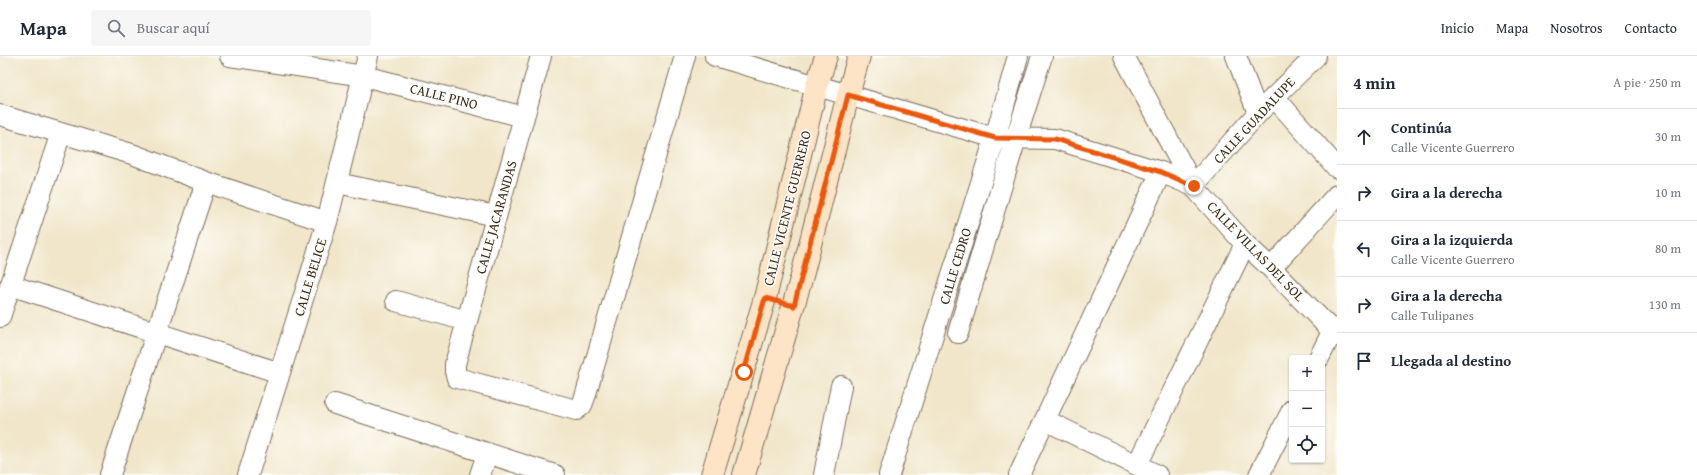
<!DOCTYPE html>
<html lang="es">
<head>
<meta charset="utf-8">
<style>
	body { margin:0; font-family:"Gentium Book Plus",serif; background:#f6f6f7; color:#1f2937 }
	.controls { position:absolute; right:12px; bottom:12px; display:grid; overflow:hidden; border-radius:4px; box-shadow:0 1px 3px #0004 }
	.controls button { width:36px; height:36px; display:grid; place-items:center; padding:0; border:0; border-bottom:1px solid #e0e1e3; background:#fff; color:#1f2937; font:20px sans-serif }
	.stop { position:absolute; width:12px; height:12px; margin:-9px; border:3px solid #ea580c; border-radius:50%; background:#fff }
	.stop.end { background:#ea580c; border-color:#fff; box-shadow:0 1px 4px #0008 }
	.list { margin:0; padding:0; list-style:none }
	h2 { display:flex; justify-content:space-between; align-items:center; height:52px; margin:0; padding:0 16px; font-size:17px }
	h2 small { font-size:13px; font-weight:400; color:#747a83 }
	.list li { display:grid; grid-template-columns:26px 1fr auto; gap:12px; align-items:center; box-sizing:border-box; height:56px; padding:0 16px; border-top:1px solid #e0e1e3 }
	.list b { display:block; font-size:15px; white-space:nowrap }
	.list p { margin:0; font-size:13px; white-space:nowrap; color:#747a83 }
	.list em { font-size:13px; font-style:normal; color:#747a83 }
	.icon { flex:none; width:22px; height:22px; fill:none; stroke:currentColor; stroke-width:2; stroke-linecap:round; stroke-linejoin:round }
	.map { position:relative; flex:none; width:1337px; height:419px; overflow:hidden }
	header { display:flex; align-items:center; gap:24px; box-sizing:border-box; height:56px; padding:0 20px; background:#fff; border-bottom:1px solid #e0e1e3 }
	header strong { font-size:19px }
	nav { display:flex; gap:22px; margin-inline-start:auto; font-size:14px }
	.search { width:280px; height:36px; background:#f6f6f7; display:flex; align-items:center; gap:10px; box-sizing:border-box; padding:0 14px; border-radius:4px; color:#747a83; font-size:15px }
	main { display:flex }
	aside { flex:1; background:#fff }
	.map>svg:first-child { display:block }
</style>
</head>
<body>
<header>
<strong>Mapa</strong>
<div class="search"><svg class="icon" aria-label="search" viewBox="0 0 24 24"><circle cx="10" cy="10" r="6"/><path d="M15 15l6 6"/></svg>Buscar aquí</div>
<nav><a>Inicio</a><a>Mapa</a><a>Nosotros</a><a>Contacto</a></nav>
</header>
<main>
<div class="map">
<svg width="1337" height="419" viewBox="0 0 1337 419">
	<rect width="100%" height="100%" fill="#fdfcf7"/>
	<filter id="ink" filterUnits="userSpaceOnUse"><feTurbulence type="fractalNoise" baseFrequency=".025" numOctaves="2"/><feDisplacementMap in="SourceGraphic" scale="8" xChannelSelector="R" yChannelSelector="G"/><feConvolveMatrix kernelMatrix="1 2 1 2 8 2 1 2 1" color-interpolation-filters="sRGB"/></filter>
	<filter id="wash" filterUnits="userSpaceOnUse"><feTurbulence type="fractalNoise" baseFrequency=".012" numOctaves="4" result="noise"/><feDisplacementMap in="SourceGraphic" scale="16" xChannelSelector="R" yChannelSelector="G"/><feGaussianBlur stdDeviation="0.9" result="paint"/><feColorMatrix in="noise" values="0 0 0 0 0 0 0 0 0 0 0 0 0 0 0 0 0 1.4 0 .05"/><feComposite in="paint" operator="in"/></filter>
	<g filter="url(#wash)">
		<rect width="100%" height="100%" fill="#f1e6ca"/>
	</g>
	<g filter="url(#ink)">
		<g fill="none" stroke-linecap="round" stroke-linejoin="round">
			<!-- street casing -->
			<g stroke="#7b6c5a" stroke-width="22">
				<path id="street" d="M 230,0 L 364,20 L 524,61
					M 541,0 L 455,308 L 455,315 L 457,322 L 576,354 L 582,349 L 585,341 L 685,0
					M 715,0 L 995,82 L 1055,83 L 1161,116 L 1193,130 L 1258,57 L 1316,0
					M 1124,0 L 1193,130 L 1245,188 L 1271,212 L 1337,280
					M 1236,0 L 1258,57
					M 1274,41 L 1337,112
					M 0,59 L 132,98 L 206,126 L 327,166
					M 337,127 L 496,160
					M 1271,212 L 1337,139
					M 10,229 L 280,317
					M 396,245 L 467,265
					M 0,261 L 61,77
					M 958,277 L 1016,82 L 1042,0
					M 1319,302 L 1332,276 L 1337,272
					M 335,348 L 555,419
					M 1045,364 L 1157,419
					M 1137,409 L 1245,188
					M 110,419 L 206,126
					M 248,419 L 327,166 L 368,0
					M 480,419 L 487,398
					M 824,419 L 841,330
					M 889,419 L 995,82 L 1018,0
					M 1019,419 L 1161,116
					M 1259,419 L 1292,354"/>
			</g>
			<!-- secondary casing -->
			<g stroke="#7b6c5a" stroke-width="24">
				<path id="secondary" d="M 712,419 L 765,242 L 817,29 L 826,0
					M 744,419 L 802,220 L 848,39 L 859,0"/>
			</g>
			<!-- street -->
			<use href="#street" stroke="#fff" stroke-width="20"/>
			<!-- secondary -->
			<use href="#secondary" stroke="#fee4c6" stroke-width="22"/>
		</g>
	</g>
	<g fill="none" stroke-linecap="round" stroke-linejoin="round" filter="url(#ink)">
		<!-- route -->
		<path stroke="#ea580c" stroke-width="5" d="M 744,316 L 765,242 L 794,250 L 848,39 L 995,82 L 1055,83 L 1161,116 L 1194,130"/>
	</g>
	<g text-anchor="middle" dominant-baseline="central" stroke-width="3.5" stroke-linejoin="round" paint-order="stroke">
		<!-- street labels -->
		<g font-size="14" fill="#3b2a1e" stroke="#fdfcf7">
			<text transform="translate(444 40) rotate(14)">CALLE PINO</text>
			<text transform="translate(1254 64) rotate(-47)">CALLE GUADALUPE</text>
			<text transform="translate(787 152) rotate(-76)">CALLE VICENTE GUERRERO</text>
			<text transform="translate(496 161) rotate(-74)">CALLE JACARANDAS</text>
			<text transform="translate(1256 195) rotate(46)">CALLE VILLAS DEL SOL</text>
			<text transform="translate(955 210) rotate(-73)">CALLE CEDRO</text>
			<text transform="translate(310 221) rotate(-73)">CALLE BELICE</text>
		</g>
	</g>
</svg>
<div class="controls">
<button>+</button>
<button>−</button>
<button><svg class="icon" aria-label="locate" viewBox="0 0 24 24"><circle cx="12" cy="12" r="6"/><path d="M12 2v4M12 18v4M2 12h4M18 12h4"/></svg></button>
</div>
<div class="stop" style="left:744px;top:316px"></div>
<div class="stop end" style="left:1194px;top:130px"></div>
</div>
<aside>
<h2>4 min<small>A pie · 250 m</small></h2>
<ul class="list">
<li><svg class="icon" aria-label="ahead" viewBox="0 0 24 24"><path d="M12 20V5M6 11l6-6 6 6"/></svg><div><b>Continúa</b><p>Calle Vicente Guerrero</p></div><em>30 m</em></li>
<li><svg class="icon" aria-label="right" viewBox="0 0 24 24"><path d="M7 20v-9h11M14 6l5 5-5 5"/></svg><div><b>Gira a la derecha</b></div><em>10 m</em></li>
<li><svg class="icon" aria-label="left" viewBox="0 0 24 24"><path d="M17 20v-9H6M10 6l-5 5 5 5"/></svg><div><b>Gira a la izquierda</b><p>Calle Vicente Guerrero</p></div><em>80 m</em></li>
<li><svg class="icon" aria-label="right" viewBox="0 0 24 24"><path d="M7 20v-9h11M14 6l5 5-5 5"/></svg><div><b>Gira a la derecha</b><p>Calle Tulipanes</p></div><em>130 m</em></li>
<li><svg class="icon" aria-label="arrive" viewBox="0 0 24 24"><path d="M6 21V4h12l-3 4 3 4H6"/></svg><div><b>Llegada al destino</b></div></li>
</ul>
</aside>
</main>
</body>
</html>
